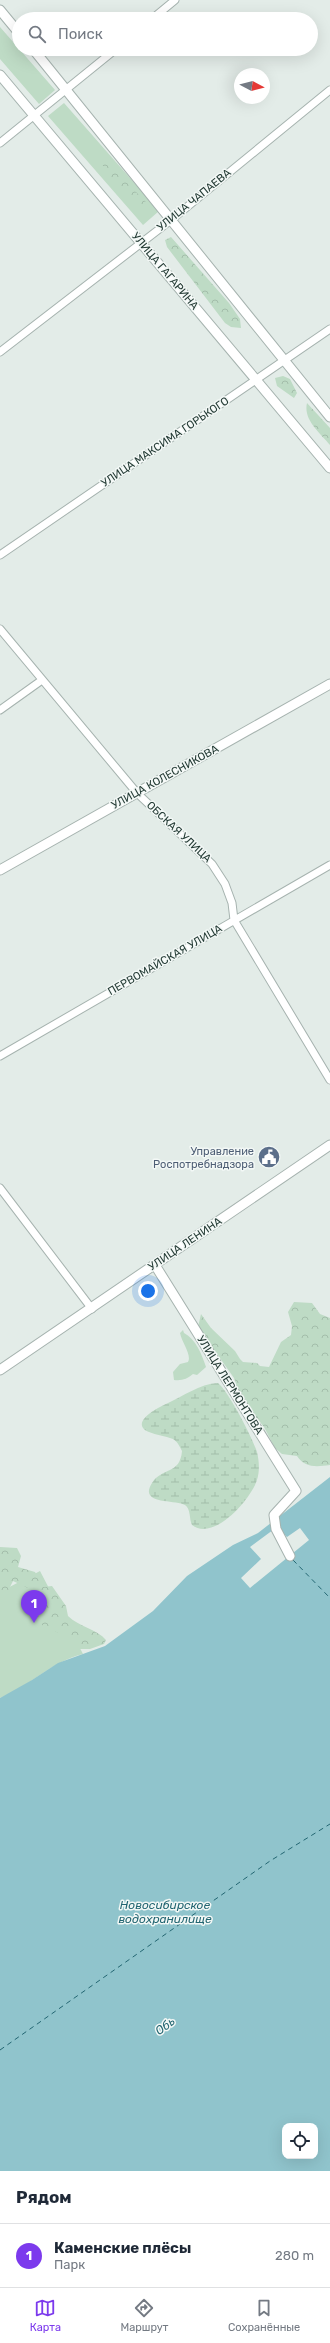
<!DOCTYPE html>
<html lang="ru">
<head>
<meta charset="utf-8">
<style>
	body { margin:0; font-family:Rubik,sans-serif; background:#f2f2f3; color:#1f2937 }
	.controls { position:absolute; right:12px; bottom:12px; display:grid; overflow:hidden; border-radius:8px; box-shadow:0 4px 16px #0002 }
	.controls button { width:36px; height:36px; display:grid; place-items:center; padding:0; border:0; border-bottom:1px solid #e0e1e3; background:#fff; color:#1f2937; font:20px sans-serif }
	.compass { position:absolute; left:234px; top:68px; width:36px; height:36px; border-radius:50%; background:#fff; box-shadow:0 4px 16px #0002; rotate:97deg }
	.you { position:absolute; left:148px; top:1291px; width:14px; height:14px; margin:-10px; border:3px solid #fff; border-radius:50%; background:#1a73e8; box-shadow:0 0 0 6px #1a73e833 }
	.badge { display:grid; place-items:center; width:26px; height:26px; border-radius:50%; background:#7c3aed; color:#fff; font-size:13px; font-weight:700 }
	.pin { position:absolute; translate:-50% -33px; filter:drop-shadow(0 1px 2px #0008) }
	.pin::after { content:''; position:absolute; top:21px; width:14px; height:12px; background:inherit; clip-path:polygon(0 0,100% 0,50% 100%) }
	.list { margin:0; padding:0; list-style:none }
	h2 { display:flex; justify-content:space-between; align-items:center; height:52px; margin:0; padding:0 16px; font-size:17px }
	h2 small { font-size:13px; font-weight:400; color:#747a83 }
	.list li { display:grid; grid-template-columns:26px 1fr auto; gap:12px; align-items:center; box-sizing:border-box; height:64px; padding:0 16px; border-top:1px solid #e0e1e3 }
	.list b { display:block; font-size:15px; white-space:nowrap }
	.list p { margin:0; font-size:13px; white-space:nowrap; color:#747a83 }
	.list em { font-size:13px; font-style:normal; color:#747a83 }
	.icon { flex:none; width:22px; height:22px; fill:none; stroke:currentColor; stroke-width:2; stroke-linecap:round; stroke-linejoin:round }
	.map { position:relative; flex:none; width:330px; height:2171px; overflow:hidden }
	.search { position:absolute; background:#fff; box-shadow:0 4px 16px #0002; left:12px; right:12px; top:12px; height:44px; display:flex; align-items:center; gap:10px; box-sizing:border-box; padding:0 14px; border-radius:22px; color:#747a83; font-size:15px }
	.sheet { height:116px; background:#fff }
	nav { display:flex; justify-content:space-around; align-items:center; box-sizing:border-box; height:56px; border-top:1px solid #e0e1e3; background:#fff; font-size:11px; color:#747a83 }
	nav a { display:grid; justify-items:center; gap:2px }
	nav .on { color:#7c3aed }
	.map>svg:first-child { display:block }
</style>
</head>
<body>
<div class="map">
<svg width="330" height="2171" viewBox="0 0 330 2171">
	<defs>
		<pattern id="forest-crowns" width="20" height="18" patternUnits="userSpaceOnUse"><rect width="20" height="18" fill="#bedbc5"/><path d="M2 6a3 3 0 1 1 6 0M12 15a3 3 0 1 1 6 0" fill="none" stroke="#a3bdaa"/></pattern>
		<pattern id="wetland-marsh" width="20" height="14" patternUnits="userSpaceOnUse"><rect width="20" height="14" fill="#bedbc5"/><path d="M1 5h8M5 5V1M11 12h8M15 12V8" fill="none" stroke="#a3bdaa"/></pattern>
	</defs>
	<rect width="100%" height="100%" fill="#e3ece8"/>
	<!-- green -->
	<path fill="#bedbc5" d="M 0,27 L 55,90 L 39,104 L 0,59 Z
		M 64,103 L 159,211 L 143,225 L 48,116 Z
		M 183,1330 L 184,1333 C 196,1339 202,1355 206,1367 L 197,1375 L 193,1374 C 187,1379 182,1381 174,1380 L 173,1372 L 180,1364 L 188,1362 C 192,1355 182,1343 180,1333 Z
		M 40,1571 L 83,1654 C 52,1661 30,1686 0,1698 L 0,1592 Z"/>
	<!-- forest -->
	<path fill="url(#forest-crowns)" d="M 102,156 L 122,170 L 134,190 L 146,202 L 151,212 C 130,210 100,178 102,156 Z
		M 171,237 L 229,303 L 240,319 L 241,328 L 231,327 L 225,323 L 167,247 L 165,240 Z
		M 283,376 L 290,379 L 297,393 L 294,398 L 277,386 L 275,378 Z
		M 307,403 L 330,428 L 330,445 C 320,433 303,420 307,403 Z
		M 294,1302 L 312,1303 L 320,1314 L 330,1318 L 330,1465 C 316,1467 305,1468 297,1456 L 282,1454 L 275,1448 L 264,1427 L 240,1397 L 234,1378 L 198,1327 L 201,1314 L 211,1328 L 235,1351 L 240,1359 L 243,1362 L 257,1363 L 260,1366 L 269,1367 L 281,1342 L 291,1335 L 292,1326 L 288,1312 Z
		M 0,1547 L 17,1548 L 21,1556 L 18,1567 L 35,1572 L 43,1587 L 52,1586 L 66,1606 L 68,1616 C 79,1627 97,1629 106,1640 L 104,1644 L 90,1649 L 77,1649 L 65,1636 L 40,1624 L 31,1603 L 30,1589 L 13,1581 L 5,1597 L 0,1599 Z"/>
	<!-- wetland -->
	<path fill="url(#wetland-marsh)" d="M 218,1383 C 229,1392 252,1437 257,1452 C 259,1460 260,1471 257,1480 C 251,1499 214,1542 192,1525 C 189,1519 191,1509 185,1505 C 175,1499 138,1505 152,1483 C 162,1467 180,1475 182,1451 C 180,1447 177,1441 173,1439 C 165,1436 156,1435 149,1432 C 128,1423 159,1407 166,1404 C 184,1396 199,1384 218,1383 Z"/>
	<!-- water -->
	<path fill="#90c4cc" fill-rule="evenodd" d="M 330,1477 L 330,2171 L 0,2171 L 0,1698 L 32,1680 L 58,1663 L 105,1646 L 153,1611 L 187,1576 L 233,1545 L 258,1533 ZM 285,2126 L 315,2126 L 315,2156 L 285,2156 Z"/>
	<!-- pier -->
	<path fill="#e3ece8" d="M 277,1527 L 287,1537 L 300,1528 L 309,1540 L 250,1588 L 241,1578 L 261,1559 L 250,1547 Z"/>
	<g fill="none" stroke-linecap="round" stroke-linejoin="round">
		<!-- ferry -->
		<path stroke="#236672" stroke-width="1" stroke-dasharray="5 4" stroke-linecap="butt" d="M 293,1560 L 330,1598
			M 0,2050 L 270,1861 L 330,1824"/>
		<!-- minor casing -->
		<g stroke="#a6b3af" stroke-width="9">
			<path id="minor" d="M 152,19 L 175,0
				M 0,143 L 116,49
				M 0,352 L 171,220 L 330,90
				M 0,555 L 330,329
				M 0,629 L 137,793 L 212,864 L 225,884 L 232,903 L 234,920 L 330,1080
				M 0,710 L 42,680
				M 0,1056 L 330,865
				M 0,1188 L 92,1309"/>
		</g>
		<!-- tertiary casing -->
		<g stroke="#a6b3af" stroke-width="11">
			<path id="tertiary" d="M 0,10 L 19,33
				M 33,49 L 330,417
				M 0,75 L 330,468
				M 0,870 L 330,684
				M 155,1265 L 296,1491 L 274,1515 L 276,1529 L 290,1556
				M 0,1370 L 330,1145"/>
		</g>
		<!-- minor -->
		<use href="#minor" stroke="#fff" stroke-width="7"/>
		<!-- tertiary -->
		<use href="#tertiary" stroke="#fff" stroke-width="9"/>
	</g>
	<!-- icons -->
	<defs>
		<g id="civic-disc" transform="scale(1.15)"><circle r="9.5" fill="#5c6f8a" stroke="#f3f8f6"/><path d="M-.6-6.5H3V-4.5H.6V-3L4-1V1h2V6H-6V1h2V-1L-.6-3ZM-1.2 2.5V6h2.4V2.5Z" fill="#fff"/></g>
	</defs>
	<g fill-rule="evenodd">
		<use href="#civic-disc" x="269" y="1157"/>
	</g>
	<g text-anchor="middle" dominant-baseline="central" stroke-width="3" stroke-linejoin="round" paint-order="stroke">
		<!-- street labels -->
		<g font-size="11" fill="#243b35" stroke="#f3f8f6">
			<text transform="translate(194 200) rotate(-39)">УЛИЦА ЧАПАЕВА</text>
			<text transform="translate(165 271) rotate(50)">УЛИЦА ГАГАРИНА</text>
			<text transform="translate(165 442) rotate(-34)">УЛИЦА МАКСИМА ГОРЬКОГО</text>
			<text transform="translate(165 777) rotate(-29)">УЛИЦА КОЛЕСНИКОВА</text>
			<text transform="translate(179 832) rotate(43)">ОБСКАЯ УЛИЦА</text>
			<text transform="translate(165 960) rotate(-30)">ПЕРВОМАЙСКАЯ УЛИЦА</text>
			<text transform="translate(185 1244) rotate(-34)">УЛИЦА ЛЕНИНА</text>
			<text transform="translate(230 1385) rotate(58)">УЛИЦА ЛЕРМОНТОВА</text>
		</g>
		<!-- service labels -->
		<g font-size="11" fill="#4e5e75" stroke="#f3f8f6" text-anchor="end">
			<text x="254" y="1151">Управление<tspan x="254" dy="13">Роспотребнадзора</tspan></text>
		</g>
		<!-- water labels -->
		<g font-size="12" font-style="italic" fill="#236672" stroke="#f3f8f6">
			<text x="165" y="1905">Новосибирское<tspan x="165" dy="14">водохранилище</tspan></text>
			<text transform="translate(165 2026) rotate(-37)">Обь</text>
		</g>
	</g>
</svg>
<div class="controls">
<button><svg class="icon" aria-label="locate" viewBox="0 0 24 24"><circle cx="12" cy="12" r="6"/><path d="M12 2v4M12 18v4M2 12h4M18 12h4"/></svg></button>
</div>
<svg class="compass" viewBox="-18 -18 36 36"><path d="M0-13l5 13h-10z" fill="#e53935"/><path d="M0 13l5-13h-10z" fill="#747a83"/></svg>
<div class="you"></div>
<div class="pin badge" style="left:34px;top:1623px">1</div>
<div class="search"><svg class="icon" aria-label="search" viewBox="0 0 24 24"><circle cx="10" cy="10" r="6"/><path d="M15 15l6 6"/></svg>Поиск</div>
</div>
<section class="sheet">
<h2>Рядом<small></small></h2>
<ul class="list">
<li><span class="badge">1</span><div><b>Каменские плёсы</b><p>Парк</p></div><em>280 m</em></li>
</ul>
</section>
<nav>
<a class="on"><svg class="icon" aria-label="map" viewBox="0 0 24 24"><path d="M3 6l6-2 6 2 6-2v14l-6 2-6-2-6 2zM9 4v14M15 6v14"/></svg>Карта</a>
<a><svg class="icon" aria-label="directions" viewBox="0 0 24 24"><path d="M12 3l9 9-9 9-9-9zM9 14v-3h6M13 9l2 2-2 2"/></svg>Маршрут</a>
<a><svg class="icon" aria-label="saved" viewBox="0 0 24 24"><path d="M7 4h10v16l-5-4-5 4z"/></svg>Сохранённые</a>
</nav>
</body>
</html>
